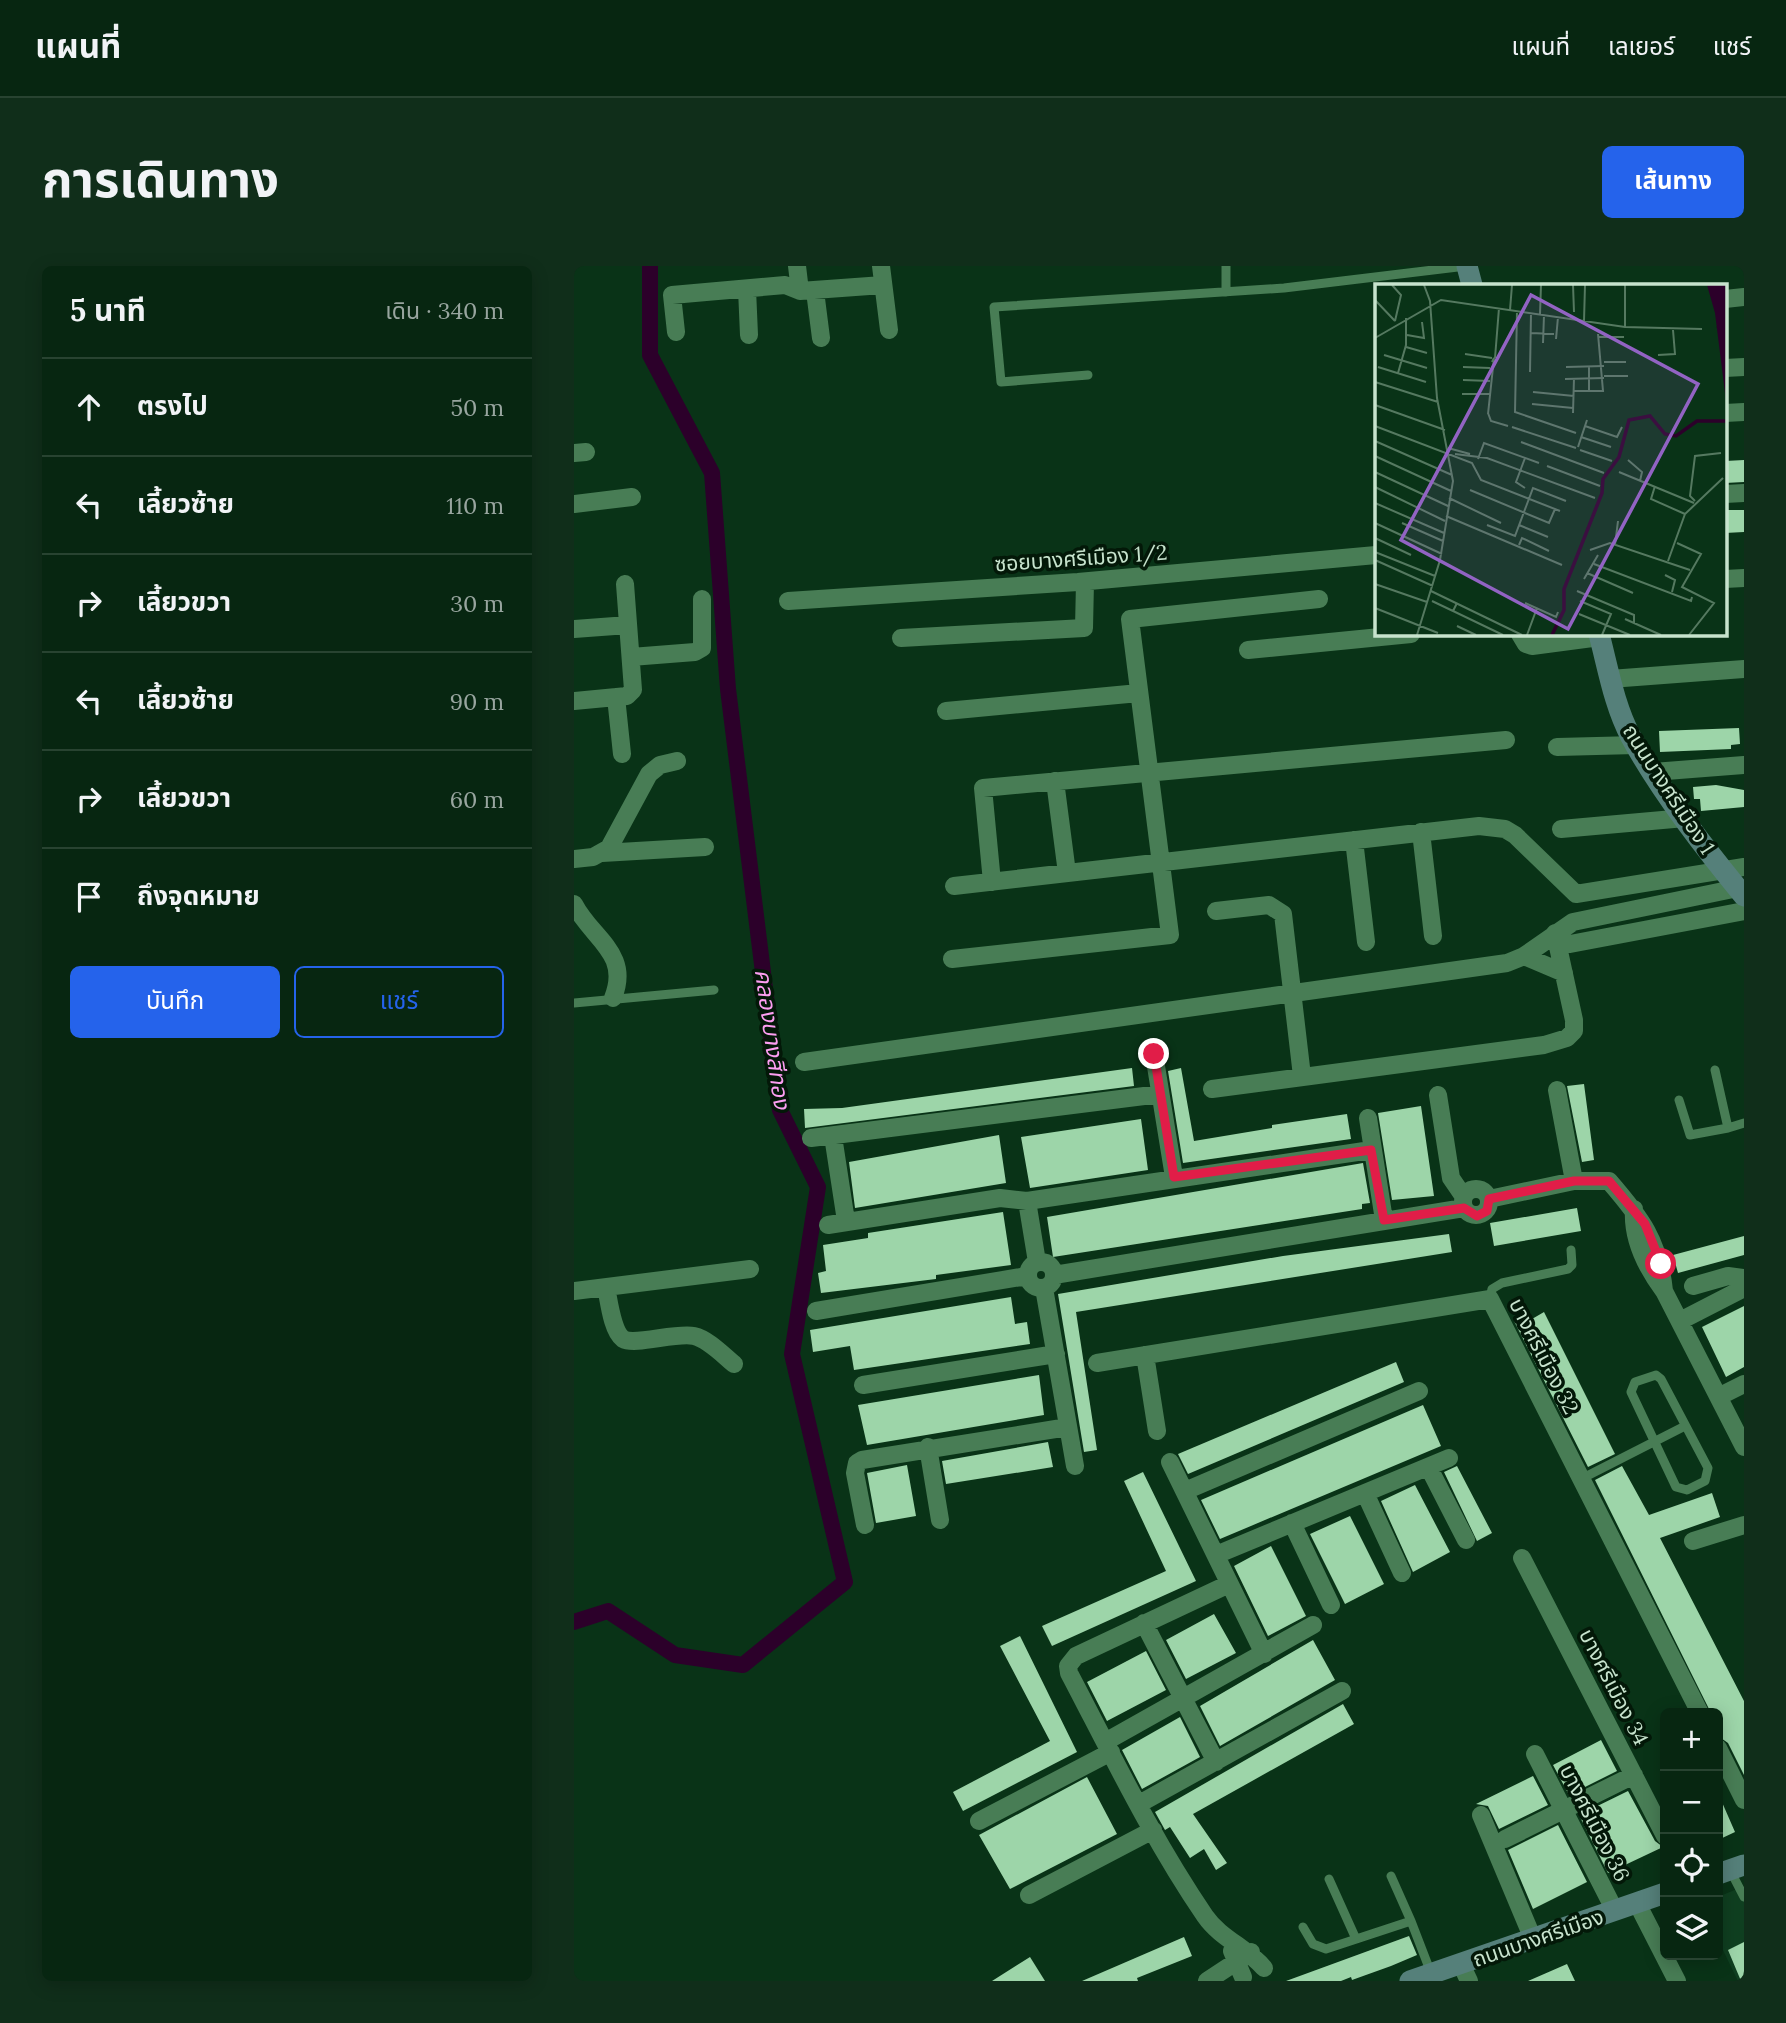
<!DOCTYPE html>
<html lang="th">
<head>
<meta charset="utf-8">
<style>
	body { margin:0; font-family:Lora,"Noto Sans Thai",serif; background:#102e1a; color:#f1f3f6 }
	.controls { position:absolute; right:21px; bottom:21px; display:grid; overflow:hidden; border-radius:10px; box-shadow:0 4px 18px #0003 }
	.controls button { width:63px; height:63px; display:grid; place-items:center; padding:0; border:0; border-bottom:2px solid #284331; background:#072611; color:#f1f3f6; font:35px sans-serif }
	.stop { position:absolute; width:21px; height:21px; margin:-16px; border:5px solid #e11d48; border-radius:50%; background:#fff }
	.stop.end { background:#e11d48; border-color:#fff; box-shadow:0 2px 7px #0008 }
	.list { margin:0; padding:0; list-style:none }
	h2 { display:flex; justify-content:space-between; align-items:center; height:91px; margin:0; padding:0 28px; font-size:30px }
	h2 small { font-size:23px; font-weight:400; color:#98a59f }
	.list li { display:grid; grid-template-columns:46px 1fr auto; gap:21px; align-items:center; box-sizing:border-box; height:98px; padding:0 28px; border-top:2px solid #284331 }
	.list b { display:block; font-size:26px; white-space:nowrap }
	.list em { font-size:23px; font-style:normal; color:#98a59f }
	.actions { display:flex; gap:14px; padding:21px 28px }
	.actions a { flex:1; padding:16px 0; border:2px solid #2563eb; border-radius:10px; text-align:center; font-size:24px; color:#2563eb }
	.actions .main { background:#2563eb; color:#fff }
	.icon { flex:none; width:38px; height:38px; fill:none; stroke:currentColor; stroke-width:2; stroke-linecap:round; stroke-linejoin:round }
	.map { position:relative; flex:none; width:1170px; height:1715px; overflow:hidden; border-radius:10px }
	header { display:flex; align-items:center; gap:42px; box-sizing:border-box; height:98px; padding:0 35px; background:#072611; border-bottom:2px solid #284331 }
	header strong { font-size:33px }
	nav { display:flex; gap:38px; margin-inline-start:auto; font-size:24px }
	.intro { display:flex; align-items:center; justify-content:space-between; box-sizing:border-box; height:168px; padding:0 42px }
	h1 { margin:0; font-size:49px }
	.button { padding:18px 32px; border-radius:10px; background:#2563eb; color:#fff; font-size:24px; font-weight:700 }
	main { display:flex; gap:42px; padding:0 42px }
	aside { flex:1; background:#072611; border-radius:10px; box-shadow:0 4px 18px #0003 }
	.map>svg:first-child { display:block }
</style>
</head>
<body>
<header>
<strong>แผนที่</strong>
<nav><a>แผนที่</a><a>เลเยอร์</a><a>แชร์</a></nav>
</header>
<div class="intro"><h1>การเดินทาง</h1><a class="button">เส้นทาง</a></div>
<main>
<aside>
<h2>5 นาที<small>เดิน · 340 m</small></h2>
<ul class="list">
<li><svg class="icon" aria-label="ahead" viewBox="0 0 24 24"><path d="M12 20V5M6 11l6-6 6 6"/></svg><div><b>ตรงไป</b></div><em>50 m</em></li>
<li><svg class="icon" aria-label="left" viewBox="0 0 24 24"><path d="M17 20v-9H6M10 6l-5 5 5 5"/></svg><div><b>เลี้ยวซ้าย</b></div><em>110 m</em></li>
<li><svg class="icon" aria-label="right" viewBox="0 0 24 24"><path d="M7 20v-9h11M14 6l5 5-5 5"/></svg><div><b>เลี้ยวขวา</b></div><em>30 m</em></li>
<li><svg class="icon" aria-label="left" viewBox="0 0 24 24"><path d="M17 20v-9H6M10 6l-5 5 5 5"/></svg><div><b>เลี้ยวซ้าย</b></div><em>90 m</em></li>
<li><svg class="icon" aria-label="right" viewBox="0 0 24 24"><path d="M7 20v-9h11M14 6l5 5-5 5"/></svg><div><b>เลี้ยวขวา</b></div><em>60 m</em></li>
<li><svg class="icon" aria-label="arrive" viewBox="0 0 24 24"><path d="M6 21V4h12l-3 4 3 4H6"/></svg><div><b>ถึงจุดหมาย</b></div></li>
</ul>
<div class="actions"><a class="main">บันทึก</a><a>แชร์</a></div>
</aside>
<div class="map">
<svg width="1170" height="1715" viewBox="0 0 1170 1715">
	<rect width="100%" height="100%" fill="#093317"/>
	<!-- built -->
	<path fill="#0f3f20" d="M 1170,1620 L 1170,1715 L 1164,1715 L 1144,1674 L 1144,1631 Z"/>
	<g fill="none" stroke-linecap="round" stroke-linejoin="round">
		<!-- canal -->
		<path stroke="#2c002a" stroke-width="16" d="M 0,1356 L 34,1345 L 101,1389 L 169,1399 L 271,1316 L 218,1088 L 244,921 L 206,844 L 154,423 L 138,207 L 76,89 L 76,0"/>
	</g>
	<!-- building -->
	<path fill="#9dd5a9" d="M 1170,194 L 1170,216 L 1151,217 L 1151,195 Z
		M 1151,244 L 1170,244 L 1170,266 L 1151,267 Z
		M 1165,462 L 1166,478 L 1157,479 L 1157,483 L 1086,486 L 1085,465 Z
		M 1142,519 L 1170,524 L 1170,541 L 1127,545 L 1126,533 L 1120,533 L 1119,521 Z
		M 558,802 L 560,820 L 231,862 L 230,843 L 268,842 Z
		M 607,802 L 620,875 L 698,862 L 698,859 L 773,848 L 777,873 L 609,897 L 594,805 Z
		M 1010,818 L 1020,894 L 1008,896 L 993,820 Z
		M 847,840 L 860,930 L 818,934 L 804,847 Z
		M 567,853 L 574,904 L 456,922 L 447,871 Z
		M 425,869 L 432,917 L 281,942 L 275,896 Z
		M 789,897 L 796,937 L 788,938 L 788,943 L 479,991 L 473,951 Z
		M 1003,942 L 1007,965 L 920,980 L 916,957 Z
		M 429,946 L 437,999 L 362,1009 L 362,1013 L 247,1027 L 244,1007 L 252,1005 L 249,979 L 294,972 L 294,967 Z
		M 875,968 L 878,986 L 502,1046 L 523,1184 L 510,1186 L 484,1028 L 709,990 Z
		M 1170,970 L 1170,989 L 1104,1007 L 1099,989 Z
		M 437,1031 L 441,1058 L 453,1056 L 456,1078 L 280,1104 L 276,1080 L 239,1086 L 236,1064 Z
		M 1170,1040 L 1170,1101 L 1152,1111 L 1128,1061 Z
		M 970,1046 L 1041,1188 L 1014,1201 L 940,1055 L 955,1047 L 958,1053 Z
		M 822,1096 L 830,1116 L 614,1208 L 604,1188 Z
		M 465,1109 L 470,1149 L 293,1179 L 284,1139 Z
		M 849,1139 L 867,1180 L 646,1273 L 627,1234 Z
		M 474,1176 L 479,1201 L 372,1218 L 368,1195 Z
		M 333,1199 L 342,1250 L 302,1257 L 293,1207 Z
		M 883,1200 L 918,1267 L 903,1275 L 870,1206 Z
		M 1048,1200 L 1075,1249 L 1138,1227 L 1146,1251 L 1086,1272 L 1170,1435 L 1170,1509 L 1154,1477 L 1144,1470 L 1144,1447 L 1137,1447 L 1021,1214 Z
		M 569,1206 L 622,1315 L 478,1380 L 468,1360 L 592,1305 L 550,1215 Z
		M 841,1219 L 876,1286 L 839,1306 L 807,1235 Z
		M 776,1250 L 810,1318 L 771,1338 L 736,1268 Z
		M 697,1280 L 732,1350 L 694,1370 L 660,1300 Z
		M 640,1348 L 662,1387 L 612,1413 L 592,1374 Z
		M 446,1370 L 503,1486 L 389,1545 L 379,1526 L 476,1475 L 426,1380 Z
		M 739,1374 L 761,1414 L 646,1480 L 626,1440 Z
		M 572,1385 L 592,1424 L 533,1455 L 513,1416 Z
		M 769,1438 L 780,1458 L 619,1548 L 653,1597 L 642,1604 L 630,1583 L 616,1592 L 596,1561 L 591,1564 L 581,1546 Z
		M 606,1451 L 626,1491 L 568,1523 L 548,1484 Z
		M 1027,1474 L 1043,1505 L 995,1529 L 979,1499 Z
		M 959,1510 L 974,1539 L 925,1563 L 914,1540 L 902,1538 Z
		M 513,1511 L 543,1568 L 436,1623 L 405,1569 Z
		M 1054,1525 L 1081,1575 L 1089,1581 L 1034,1607 L 1005,1549 Z
		M 1144,1527 L 1161,1566 L 1144,1574 Z
		M 984,1559 L 1013,1616 L 959,1643 L 934,1584 Z
		M 835,1670 L 843,1689 L 817,1700 L 778,1714 L 777,1711 L 767,1715 L 712,1715 Z
		M 610,1671 L 618,1690 L 563,1712 L 564,1715 L 508,1715 Z
		M 1170,1676 L 1170,1715 L 1167,1715 L 1154,1684 Z
		M 456,1691 L 471,1715 L 418,1715 Z
		M 993,1698 L 1001,1715 L 954,1715 Z"/>
	<g fill="none" stroke-linecap="round" stroke-linejoin="round">
		<!-- lane -->
		<path stroke="#487d55" stroke-width="9" d="M 652,0 L 652,26
			M 514,109 L 427,116 L 420,41 L 710,22 L 892,0
			M 0,737 L 140,724
			M 1141,804 L 1154,862 L 1170,857
			M 1105,834 L 1116,869 L 1154,862
			M 916,1033 L 918,1023 L 928,1017 L 994,1003 L 998,999 L 997,984
			M 1082,1109 L 1087,1113 L 1134,1202 L 1131,1215 L 1113,1224 L 1102,1221 L 1057,1126 L 1061,1116 Z
			M 1007,1213 L 1111,1160
			M 1156,1604 L 1170,1631
			M 817,1610 L 837,1655
			M 755,1613 L 782,1673
			M 729,1661 L 739,1678 L 752,1683 L 837,1655 L 857,1707"/>
		<!-- street -->
		<path stroke="#487d55" stroke-width="18" d="M 223,0 L 226,25
			M 307,0 L 315,64
			M 173,23 L 175,69
			M 241,25 L 247,72
			M 1151,33 L 1170,31
			M 102,66 L 98,29 L 211,19 L 226,25 L 309,19
			M 1151,102 L 1170,101
			M 1151,147 L 1170,146
			M 0,187 L 12,186
			M 1151,228 L 1170,227
			M 0,238 L 58,231
			M 1151,313 L 1170,312
			M 214,335 L 504,316 L 802,289
			M 0,363 L 54,359
			M 946,368 L 952,378 L 958,380 L 1026,371
			M 327,372 L 510,362 L 511,316
			M 674,384 L 837,368
			M 57,391 L 121,386 L 128,382 L 128,333
			M 1036,413 L 1170,403
			M 42,431 L 48,488
			M 0,435 L 53,430 L 59,424 L 51,318
			M 372,445 L 565,427
			M 983,481 L 1062,479
			M 1079,506 L 1170,499
			M 481,515 L 493,607
			M 987,563 L 1111,552
			M 847,566 L 859,670
			M 780,574 L 792,676
			M 28,587 L 131,581
			M 0,593 L 19,591 L 35,582 L 75,508 L 86,499 L 103,495
			M 418,616 L 409,522 L 932,474
			M 380,620 L 905,560 L 931,563 L 941,569 L 1002,628 L 1170,601
			M 0,638 C 18,673 57,687 39,732
			M 642,645 L 695,639 L 709,648 L 728,810
			M 996,678 L 1170,645
			M 950,690 L 990,707
			M 378,693 L 596,669 L 556,353 L 745,333
			M 580,788 L 600,911
			M 230,796 L 933,697 L 950,690 L 999,656 L 1164,622
			M 638,823 L 970,779 L 993,772 L 1000,765 L 1000,754 L 981,667
			M 983,824 L 1000,915
			M 864,829 L 877,912 L 890,931
			M 794,852 L 810,954
			M 259,870 L 272,955
			M 237,872 L 586,828
			M889 936a13 13 0 1 1 26 0a13 13 0 1 1-26 0Z
			M 915,933 L 1000,915 L 1035,915 C 1067,952 1085,975 1090,1025
			M 453,935 L 463,996
			M 1060,943 C 1058,973 1072,1001 1090,1025 L 1170,1181
			M 254,959 L 426,932 L 453,935 L 797,884
			M454 1009a13 13 0 1 1 26 0a13 13 0 1 1-26 0Z
			M 480,1009 L 890,942
			M 1119,1020 L 1154,1010 L 1170,1012
			M 32,1021 C 35,1035 38,1065 49,1073 C 61,1080 102,1066 120,1070 C 134,1073 149,1089 160,1098
			M 470,1022 L 501,1200
			M 0,1025 L 176,1003
			M 242,1045 L 453,1010
			M 1106,1055 L 1170,1022
			M 571,1089 L 583,1165
			M 523,1097 L 916,1033 L 1126,1447
			M 289,1119 L 482,1088
			M 1146,1130 L 1170,1118
			M 354,1181 L 366,1254
			M 596,1196 L 690,1388
			M 855,1202 L 892,1274
			M 611,1225 L 845,1125
			M 791,1227 L 828,1307
			M 718,1257 L 757,1339
			M 291,1259 L 281,1207 L 283,1197 L 288,1194 L 494,1161
			M 1119,1275 L 1170,1259
			M 642,1289 L 875,1192
			M 948,1292 L 1091,1570
			M 655,1318 L 502,1390 L 494,1400 L 495,1407 C 538,1489 579,1574 631,1650 C 647,1673 672,1681 690,1702
			M 570,1357 L 642,1496
			M 531,1476 L 739,1359
			M 1144,1482 L 1170,1534
			M 961,1488 L 1041,1645
			M 565,1538 L 768,1425
			M 907,1549 L 959,1673
			M 405,1555 L 537,1486
			M 931,1573 L 1060,1509
			M 455,1629 L 579,1564
			M 1063,1637 L 1103,1715
			M 658,1685 L 669,1711
			M 887,1698 L 895,1715
			M 633,1715 L 677,1686"/>
		<!-- secondary -->
		<path stroke="#55807a" stroke-width="21" d="M 893,0 L 898,19
			M 1025,368 C 1034,402 1040,439 1057,471 C 1085,523 1132,584 1170,630
			M 1144,1608 L 1170,1599
			M 836,1715 L 1091,1627"/>
	</g>
	<g fill="none" stroke-linecap="round" stroke-linejoin="round">
		<!-- route -->
		<path stroke="#e11d48" stroke-width="9" d="M 580,788 L 600,911 L 797,884 L 810,954 L 890,942 L 903,950 L 913,945 L 915,933 L 1000,915 L 1035,915 L 1071,958 L 1087,998"/>
	</g>
	<g text-anchor="middle" dominant-baseline="central" stroke-width="7" stroke-linejoin="round" paint-order="stroke">
		<!-- street labels -->
		<g font-size="21" fill="#c7e3cd" stroke="#031808">
			<text transform="translate(507 292) rotate(-4)">ซอยบางศรีเมือง 1/2</text>
			<text transform="translate(1095 523) rotate(57)">ถนนบางศรีเมือง 1</text>
			<text transform="translate(970 1090) rotate(63)">บางศรีเมือง 32</text>
			<text transform="translate(1040 1421) rotate(63)">บางศรีเมือง 34</text>
			<text transform="translate(1021 1557) rotate(63)">บางศรีเมือง 36</text>
			<text transform="translate(964 1672) rotate(-19)">ถนนบางศรีเมือง</text>
		</g>
		<!-- water labels -->
		<g font-size="23" font-style="italic" fill="#fc9ef1" stroke="#031808">
			<text transform="translate(199 773) rotate(82)">คลองบางสีทอง</text>
		</g>
	</g>
	<!-- overview -->
	<g transform="translate(801 18)">
		<rect width="352" height="352" fill="#093317"/>
		<path d="M 332,1 L 352,1 L 352,125 L 340,29 Z" fill="#2c002a"/>
		<path fill="none" stroke="#2c002a" stroke-width="3.5" d="M 352,34 L 344,43 L 352,48M 177,351 L 189,326 L 189,305 L 227,209 L 228,195 L 244,173 L 254,136 L 275,132 L 290,150 L 301,152 L 322,137 L 352,137"/>
		<path fill="none" stroke="#557960" stroke-width="2" d="M 17,1 L 26,11 L 20,37M 198,1 L 199,28M 250,1 L 250,43M 0,16 L 20,37M 135,26 L 137,1M 142,27 L 140,128 L 201,149M 165,30 L 166,1M 209,37 L 210,1M 156,49 L 179,50M 32,51 L 49,54 L 47,38M 224,53 L 249,53M 0,54 L 66,16 L 250,43 L 327,45M 181,55 L 183,33M 168,59 L 169,31M 31,63 L 52,69M 90,70 L 117,74M 9,71 L 52,84M 283,71 L 300,70 L 298,46M 120,74 L 124,24M 229,78 L 251,78M 3,83 L 51,98M 88,83 L 115,84M 191,83 L 229,82M 155,88 L 156,29M 23,89 L 31,61 L 31,34M 229,92 L 253,92M 190,95 L 229,94M 88,96 L 115,97M 0,98 L 63,118M 199,107 L 228,107 L 223,50M 158,108 L 199,112M 214,108 L 214,83M 87,110 L 115,110M 157,120 L 198,124M 0,121 L 70,146M 113,129 L 116,137 L 133,142M 198,129 L 199,94M 113,130 L 119,74 L 117,78M 0,142 L 97,179 L 106,196 L 185,227M 210,142 L 242,153 L 247,143M 137,143 L 201,164M 206,153 L 236,163M 0,157 L 77,191M 146,158 L 229,189M 203,163 L 212,136M 73,164 L 95,170M 205,166 L 237,177M 80,170 L 112,174 L 220,214M 0,172 L 76,207M 103,175 L 109,159 L 164,179M 253,176 L 267,188 L 265,197M 172,182 L 225,202M 0,188 L 73,222M 244,188 L 319,219M 280,202 L 276,215 L 310,230M 0,203 L 70,237M 150,204 L 141,198 L 150,174M 95,206 L 174,239 L 180,225M 74,214 L 126,239M 320,217 L 315,212 L 320,172 L 346,169M 0,219 L 69,249M 71,232 L 187,281M 0,239 L 67,270M 27,239 L 68,257M 112,241 L 140,252 L 158,204 L 191,217M 144,241 L 173,253M 0,254 L 36,271M 302,259 L 326,270 L 307,303 L 339,319 L 314,351M 144,261 L 147,254 L 174,267M 240,261 L 243,237M 215,266 L 235,259 L 315,286M 0,268 L 60,292M 0,276 L 58,302M 293,277 L 310,230 L 348,194M 219,280 L 316,317 L 317,313M 212,289 L 258,309M 290,291 L 300,296 L 297,308M 209,295 L 223,271M 0,300 L 52,318M 56,307 L 147,351M 202,307 L 259,331 L 259,339M 57,317 L 78,327M 205,317 L 236,330 L 227,351M 82,319 L 78,327 L 128,351M 150,319 L 181,333 L 183,328M 0,324 L 63,349M 204,330 L 255,351M 250,335 L 286,351M 82,342 L 101,351M 42,351 L 65,276 L 78,197 L 62,114 L 55,17 L 49,1M 152,351 L 162,324"/>
		<path fill="#9263c3" fill-opacity="0.15" stroke="#9263c3" stroke-width="3.5" d="M 156,11 L 323,100 L 193,345 L 26,256 Z"/>
		<rect width="352" height="352" fill="none" stroke="#c7e3cd" stroke-width="3.5"/>
	</g>
</svg>
<div class="controls">
<button>+</button>
<button>−</button>
<button><svg class="icon" aria-label="locate" viewBox="0 0 24 24"><circle cx="12" cy="12" r="6"/><path d="M12 2v4M12 18v4M2 12h4M18 12h4"/></svg></button>
<button><svg class="icon" aria-label="layers" viewBox="0 0 24 24"><path d="M12 4l9 5-9 5-9-5zM3 14l9 5 9-5"/></svg></button>
</div>
<div class="stop" style="left:1087px;top:998px"></div>
<div class="stop end" style="left:580px;top:788px"></div>
</div>
</main>
</body>
</html>
